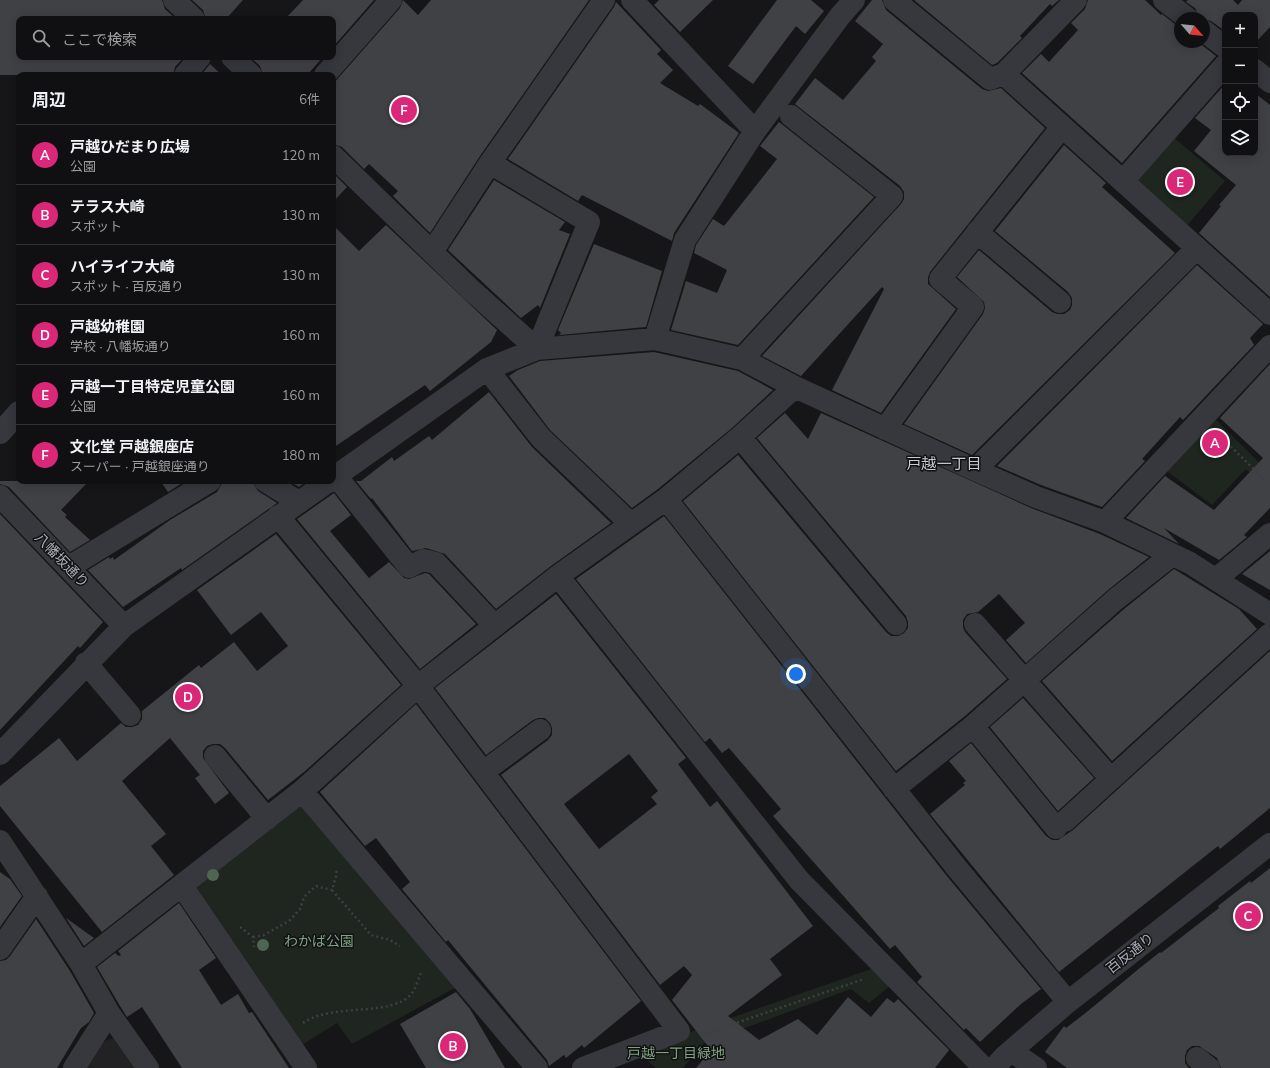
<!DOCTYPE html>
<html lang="ja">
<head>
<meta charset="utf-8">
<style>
	body { margin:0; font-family:Mulish,"Noto Sans JP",sans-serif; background:#1e1e20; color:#f1f3f6 }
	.controls { position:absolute; right:12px; top:12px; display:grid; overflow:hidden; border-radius:8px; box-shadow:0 2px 10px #0003 }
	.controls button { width:36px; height:36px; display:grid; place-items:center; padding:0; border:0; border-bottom:1px solid #303032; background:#101012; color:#f1f3f6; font:20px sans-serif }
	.compass { position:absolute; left:1174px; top:12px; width:36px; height:36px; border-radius:50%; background:#101012; box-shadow:0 2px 10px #0003; rotate:118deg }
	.you { position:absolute; left:796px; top:674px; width:14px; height:14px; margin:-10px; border:3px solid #fff; border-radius:50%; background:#1a73e8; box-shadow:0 0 0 6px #1a73e833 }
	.badge { display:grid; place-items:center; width:26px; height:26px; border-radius:50%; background:#db2777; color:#fff; font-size:13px; font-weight:700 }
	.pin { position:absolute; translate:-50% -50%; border:2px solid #fff; box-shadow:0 1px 4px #0006 }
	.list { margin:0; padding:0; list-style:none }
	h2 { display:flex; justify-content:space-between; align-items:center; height:52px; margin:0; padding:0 16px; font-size:17px }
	h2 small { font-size:13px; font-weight:400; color:#9c9d9f }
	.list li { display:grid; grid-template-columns:26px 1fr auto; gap:12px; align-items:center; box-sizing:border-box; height:60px; padding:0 16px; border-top:1px solid #303032 }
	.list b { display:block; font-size:15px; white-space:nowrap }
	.list p { margin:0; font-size:13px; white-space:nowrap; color:#9c9d9f }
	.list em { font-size:13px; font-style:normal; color:#9c9d9f }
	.icon { flex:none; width:22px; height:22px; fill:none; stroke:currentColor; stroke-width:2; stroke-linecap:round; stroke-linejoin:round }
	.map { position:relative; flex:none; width:1270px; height:1068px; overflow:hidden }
	.search { position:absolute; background:#101012; box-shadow:0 2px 10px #0003; left:16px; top:16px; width:320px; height:44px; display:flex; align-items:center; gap:10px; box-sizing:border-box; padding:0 14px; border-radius:8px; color:#9c9d9f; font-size:15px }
	.panel { position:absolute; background:#101012; box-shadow:0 2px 10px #0003; left:16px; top:72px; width:320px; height:412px; border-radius:8px }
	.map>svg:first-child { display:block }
</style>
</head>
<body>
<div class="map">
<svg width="1270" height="1068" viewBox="0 0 1270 1068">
	<rect width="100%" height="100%" fill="#161618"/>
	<!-- built -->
	<path fill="#222225" d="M 113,1038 L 136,1068 L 81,1068 L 97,1044 Z"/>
	<!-- green -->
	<path fill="#1e261f" d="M 1172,136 L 1225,181 L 1185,228 L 1135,183 Z
		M 1214,418 L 1270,473 L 1270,493 L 1246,469 L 1212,505 L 1164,469 Z
		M 302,791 L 462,984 L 352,1044 L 337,1023 L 294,1050 L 182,886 Z
		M 874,968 L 891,985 L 869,1003 L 851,989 L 704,1043 L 683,1068 L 656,1068 L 636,1051 Z"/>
	<!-- building -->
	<path fill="#404145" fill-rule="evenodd" d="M 0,0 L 162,0 L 165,9 L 176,19 L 19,19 L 19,57 L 184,57 L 175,67 L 173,75 L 0,75 Z
		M 192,0 L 243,0 L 226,19 L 206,19 L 203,10 Z
		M 303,0 L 374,0 L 333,47 L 333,19 L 285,19 Z
		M 403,0 L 418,15 L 431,0 L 589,0 L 480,156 L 430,233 L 393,196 L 398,191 L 369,164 L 364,169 L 342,147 L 333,144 L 333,84 L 400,8 Z
		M 659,0 L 713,0 L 680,32 L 654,5 Z
		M 777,0 L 811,0 L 824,11 L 805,34 L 796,26 L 753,84 L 728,66 Z
		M 872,0 L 882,0 L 886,10 L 982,89 L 988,91 L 1001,88 L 1045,128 L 930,272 L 928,277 L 928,284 L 956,309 L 881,413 L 832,390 L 884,289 L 882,287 L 801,376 L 762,356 L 901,204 L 904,199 L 904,192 L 900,186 L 795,104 L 815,78 L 843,100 L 876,61 L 872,57 L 883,44 L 855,21 Z
		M 914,0 L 1059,0 L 1052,6 L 1050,4 L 1020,36 L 1022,38 L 997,63 L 992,65 Z
		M 1088,0 L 1145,0 L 1161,15 L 1162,14 L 1180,28 L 1180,42 L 1198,42 L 1216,56 L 1122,163 L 1022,73 L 1041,54 L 1049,62 L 1078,30 L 1071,23 L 1085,9 Z
		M 1188,0 L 1233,0 L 1238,5 L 1242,0 L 1270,0 L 1270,27 L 1255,43 L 1255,15 L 1225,15 L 1225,31 L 1211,21 L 1199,18 L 1195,8 L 1186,2 Z
		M 616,2 L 661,50 L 657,54 L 673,70 L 660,83 L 698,106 L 700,104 L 739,133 L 674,233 L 672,241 L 582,195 L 578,201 L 508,159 L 614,7 Z
		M 250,57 L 323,57 L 307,75 L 263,75 L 260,66 Z
		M 210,64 L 222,75 L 201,75 Z
		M 1225,84 L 1225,153 L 1255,153 L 1255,93 L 1270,105 L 1270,297 L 1199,233 L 1221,206 L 1219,205 L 1236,185 L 1194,151 L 1211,130 L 1195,118 Z
		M 779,122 L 874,197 L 738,345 L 671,330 L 686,281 L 717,293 L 727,270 L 694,253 L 696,245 L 713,219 L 724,226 L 777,159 L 760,146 Z
		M 1064,145 L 1106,183 L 1102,187 L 1175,253 L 972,455 L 904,424 L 983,314 L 985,308 L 984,302 L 957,277 L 979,250 L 1052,312 L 1057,314 L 1064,314 L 1070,310 L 1072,305 L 1072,298 L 1068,292 L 995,231 Z
		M 333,173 L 347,187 L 333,202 Z
		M 494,180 L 565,222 L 559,230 L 570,234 L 540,308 L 538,305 L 521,318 L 448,250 Z
		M 333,225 L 359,251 L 386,225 L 497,330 L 491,342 L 430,391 L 425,385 L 333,448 Z
		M 594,244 L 662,271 L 646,327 L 559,335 L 561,333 L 558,330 Z
		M 1197,265 L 1263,324 L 1250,338 L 1254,345 L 1183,420 L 1180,417 L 1142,459 L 1145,461 L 1102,507 L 1041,485 L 997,466 Z
		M 654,352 L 738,371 L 773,390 L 732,428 L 658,489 L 632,508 L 550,430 L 509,376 L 518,370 L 540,361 Z
		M 1270,364 L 1270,508 L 1244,535 L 1247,537 L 1219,560 L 1164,528 L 1179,544 L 1126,518 L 1165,476 L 1214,510 L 1263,458 L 1220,418 Z
		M 489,392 L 532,447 L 611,523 L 551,566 L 496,609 L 445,554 L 426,548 L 412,551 L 372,498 L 371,499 L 356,481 L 361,481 L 392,457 L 394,461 L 429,436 L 432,440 Z
		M 785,413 L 808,439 L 821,413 L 1031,508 L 1100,534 L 1149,557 L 1108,590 L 1026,663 L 1006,640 L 1025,623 L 999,594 L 978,612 L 967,614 L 963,620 L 963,627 L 965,632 L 1007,679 L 965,716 L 896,771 L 683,501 L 738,455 L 886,632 L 891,636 L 898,636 L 904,633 L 908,628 L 908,622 L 906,616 L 757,438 Z
		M 0,481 L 89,481 L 61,510 L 67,515 L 65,517 L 90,540 L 70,552 L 9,487 L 0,484 Z
		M 289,481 L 307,481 L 299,487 Z
		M 161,482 L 184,482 L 168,492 Z
		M 222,483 L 253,483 L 258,491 L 277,503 L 182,570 L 181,568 L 123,607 L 88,570 L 109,557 L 110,559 L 113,557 L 114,560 L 170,520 L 217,492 Z
		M 334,493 L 351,515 L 330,531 L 369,578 L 389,562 L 404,578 L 409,579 L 425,573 L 429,574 L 476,624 L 420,669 L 297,519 Z
		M 0,514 L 103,622 L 80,648 L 78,646 L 0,730 Z
		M 664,516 L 946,875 L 1041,989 L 1021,1004 L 980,1042 L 966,1028 L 964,1030 L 917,982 L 922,977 L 895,945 L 890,949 L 773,816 L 781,809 L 729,748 L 722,753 L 710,738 L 705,742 L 576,579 Z
		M 276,534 L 401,685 L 304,772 L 268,800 L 225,748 L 220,744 L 213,744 L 207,746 L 203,751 L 203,758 L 229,793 L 215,804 L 195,778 L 200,775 L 170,738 L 122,781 L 166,834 L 151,846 L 174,875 L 102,932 L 0,806 L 0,786 L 59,738 L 77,761 L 121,723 L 126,727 L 132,727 L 138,725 L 142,719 L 142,711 L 199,665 L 201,668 L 234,642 L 257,671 L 288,646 L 261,612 L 231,635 L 197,590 Z
		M 1270,551 L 1270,590 L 1242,574 Z
		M 1174,569 L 1239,609 L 1257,629 L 1112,761 L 1042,681 L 1124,609 Z
		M 556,594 L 686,758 L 678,764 L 710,807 L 717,801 L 813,926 L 770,959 L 782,975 L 728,1016 L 759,1040 L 798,1019 L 817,1035 L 848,997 L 871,1017 L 887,998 L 894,1003 L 898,999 L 949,1050 L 935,1068 L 696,1068 L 711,1050 L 672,1000 L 692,975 L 684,966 L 660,985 L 501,775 L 548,740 L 552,735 L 552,728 L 550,723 L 545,718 L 538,718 L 533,720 L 486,755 L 435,688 ZM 629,754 L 658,791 L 651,797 L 657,804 L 599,849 L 564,804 Z
		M 1270,651 L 1270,808 L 1220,849 L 1218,846 L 1059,972 L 930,814 L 965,785 L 963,783 L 966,781 L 949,761 L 971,743 L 1046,836 L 1052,840 L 1058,840 L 1073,830 Z
		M 1023,698 L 1094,778 L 1058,811 L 990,727 Z
		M 416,704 L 641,1001 L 584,1048 L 582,1045 L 566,1058 L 564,1055 L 549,1066 L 547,1060 L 448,940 L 446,942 L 402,889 L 410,882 L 376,838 L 365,846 L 320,792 Z
		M 1270,868 L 1270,1068 L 1221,1068 L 1217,1058 L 1199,1046 L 1192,1046 L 1187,1050 L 1185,1056 L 1185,1063 L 1189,1068 L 1067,1068 L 1045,1052 L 1064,1026 L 1066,1028 L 1088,1011 L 1141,967 L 1160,952 L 1161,953 L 1219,908 L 1218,906 L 1250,881 L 1251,883 Z
		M 0,872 L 10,879 L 22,896 L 0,927 Z
		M 179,903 L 216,958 L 199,970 L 221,1005 L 238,994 L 249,1013 L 252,1012 L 289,1068 L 182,1068 L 142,1007 L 127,1017 L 120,1006 L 97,967 L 115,953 L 119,956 L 121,955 L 118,951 Z
		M 66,918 L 94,938 L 84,946 Z
		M 36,919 L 70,971 L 94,1013 L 89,1022 L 81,1028 L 57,1068 L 0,1068 L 0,961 L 6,960 L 10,956 Z
		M 456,992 L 470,1009 L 505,1068 L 426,1068 L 400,1024 Z"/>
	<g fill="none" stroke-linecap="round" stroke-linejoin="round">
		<!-- path -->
		<path stroke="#3d3f44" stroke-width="2.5" stroke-dasharray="2 3" stroke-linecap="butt" d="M 1220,436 L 1270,485
			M 336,871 L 337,873 L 332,890 L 371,935 L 390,940 L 400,946
			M 240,927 L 253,937 L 254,947
			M 253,937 L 264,935 L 289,921 L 300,909 L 304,897 L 316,886 L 332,890
			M 303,1023 C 333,1002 393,1018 412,993 C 416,988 418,979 421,973
			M 704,1034 L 864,979"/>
		<!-- minor -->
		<path stroke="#37383d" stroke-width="22" d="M 174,0 L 194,19
			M 632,0 L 755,131
			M 894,0 L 990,79 L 1004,74 L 1076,0
			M 1164,0 L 1187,18
			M 1204,31 L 1225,47
			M 232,57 L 251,75
			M 1255,70 L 1270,82
			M 1004,74 L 1270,314
			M 185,75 L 200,57
			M 325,75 L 391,0
			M 333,156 L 470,289 L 537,349
			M 490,163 L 589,222 L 537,349
			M 1123,181 L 1225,65
			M 977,232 L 1060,302
			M 432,252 L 490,163 L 604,0
			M 655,339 L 685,240 L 755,131 L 840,16 L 854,0
			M 742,359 L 892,196 L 791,116
			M 487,369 L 541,438 L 631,524
			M 885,429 L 973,307 L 940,279 L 1062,127
			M 0,433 L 19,412
			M 740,437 L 896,624
			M 975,470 L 1197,248
			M 336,476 L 409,567 L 423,560 L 436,563 L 495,626
			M 333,478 L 487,369 L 537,349 L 655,339 L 742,359 L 795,387 L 975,470 L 1036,497 L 1105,522 L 1190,563 L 1270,614
			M 265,481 L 299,502
			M 0,496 L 124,626
			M 666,499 L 956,867 L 1068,1002
			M 278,516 L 418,686 L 679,1031 L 583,1068
			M 1105,522 L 1270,346
			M 69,567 L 210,481
			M 558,576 L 799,880 L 984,1068
			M 1216,579 L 1270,534
			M 975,624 L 1111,779 L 1270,634
			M 86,663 L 130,715
			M 973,726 L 1056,828
			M 0,754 L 124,626 L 329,481
			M 215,756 L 267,819
			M 483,772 L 540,730
			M 894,789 L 973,726 L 1116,599 L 1172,555
			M 302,791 L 537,1068
			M 1065,821 L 1111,779
			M 0,841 L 81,964 L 302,791 L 418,686 L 558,576 L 666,499 L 740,437 L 795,387
			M 182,886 L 306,1068
			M 0,949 L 37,896
			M 81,964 L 109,1013 L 148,1068
			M 1011,1051 L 1036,1068
			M 1197,1058 L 1209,1068
			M 74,1068 L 109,1013
			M 994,1068 L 1005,1056 L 1068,1002 L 1270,844"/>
	</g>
	<!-- trees -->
	<g fill="#506452">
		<circle cx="213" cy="875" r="6"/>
		<circle cx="263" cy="945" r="6"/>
	</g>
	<g text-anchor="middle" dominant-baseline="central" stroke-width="3" stroke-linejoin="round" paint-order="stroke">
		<!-- street labels -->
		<g font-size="14" fill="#a8adb8" stroke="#111113">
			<text transform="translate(62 560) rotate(46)">八幡坂通り</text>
			<text transform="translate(1130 953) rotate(-38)">百反通り</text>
		</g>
		<!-- park labels -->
		<g font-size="14" fill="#7fa381" stroke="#111113">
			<text x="319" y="941">わかば公園</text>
			<text x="676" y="1053">戸越一丁目緑地</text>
		</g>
		<!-- neighbourhood labels -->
		<g font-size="15" fill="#c9ccd4" stroke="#111113">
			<text x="944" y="463">戸越一丁目</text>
		</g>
	</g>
</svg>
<div class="controls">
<button>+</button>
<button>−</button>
<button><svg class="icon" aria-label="locate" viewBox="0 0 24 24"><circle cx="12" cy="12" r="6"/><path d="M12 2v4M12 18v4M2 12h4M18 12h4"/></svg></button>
<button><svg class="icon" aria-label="layers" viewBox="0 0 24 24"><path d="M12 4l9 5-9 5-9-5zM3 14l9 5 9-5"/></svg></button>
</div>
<svg class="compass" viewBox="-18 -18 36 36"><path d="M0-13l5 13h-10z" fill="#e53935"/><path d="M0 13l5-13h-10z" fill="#9c9d9f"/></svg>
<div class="you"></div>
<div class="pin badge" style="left:1215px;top:443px">A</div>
<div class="pin badge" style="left:453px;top:1046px">B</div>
<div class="pin badge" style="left:1248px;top:916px">C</div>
<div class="pin badge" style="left:188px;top:697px">D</div>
<div class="pin badge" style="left:1180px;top:182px">E</div>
<div class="pin badge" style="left:404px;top:110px">F</div>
<div class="search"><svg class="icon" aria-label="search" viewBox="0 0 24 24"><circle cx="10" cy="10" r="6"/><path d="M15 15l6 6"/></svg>ここで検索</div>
<section class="panel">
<h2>周辺<small>6件</small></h2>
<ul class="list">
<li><span class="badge">A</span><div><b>戸越ひだまり広場</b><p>公園</p></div><em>120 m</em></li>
<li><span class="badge">B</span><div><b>テラス大崎</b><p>スポット</p></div><em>130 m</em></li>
<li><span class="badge">C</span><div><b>ハイライフ大崎</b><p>スポット · 百反通り</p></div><em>130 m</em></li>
<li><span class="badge">D</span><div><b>戸越幼稚園</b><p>学校 · 八幡坂通り</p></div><em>160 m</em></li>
<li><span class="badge">E</span><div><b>戸越一丁目特定児童公園</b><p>公園</p></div><em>160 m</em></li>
<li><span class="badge">F</span><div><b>文化堂 戸越銀座店</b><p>スーパー · 戸越銀座通り</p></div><em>180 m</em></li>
</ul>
</section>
</div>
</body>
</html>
